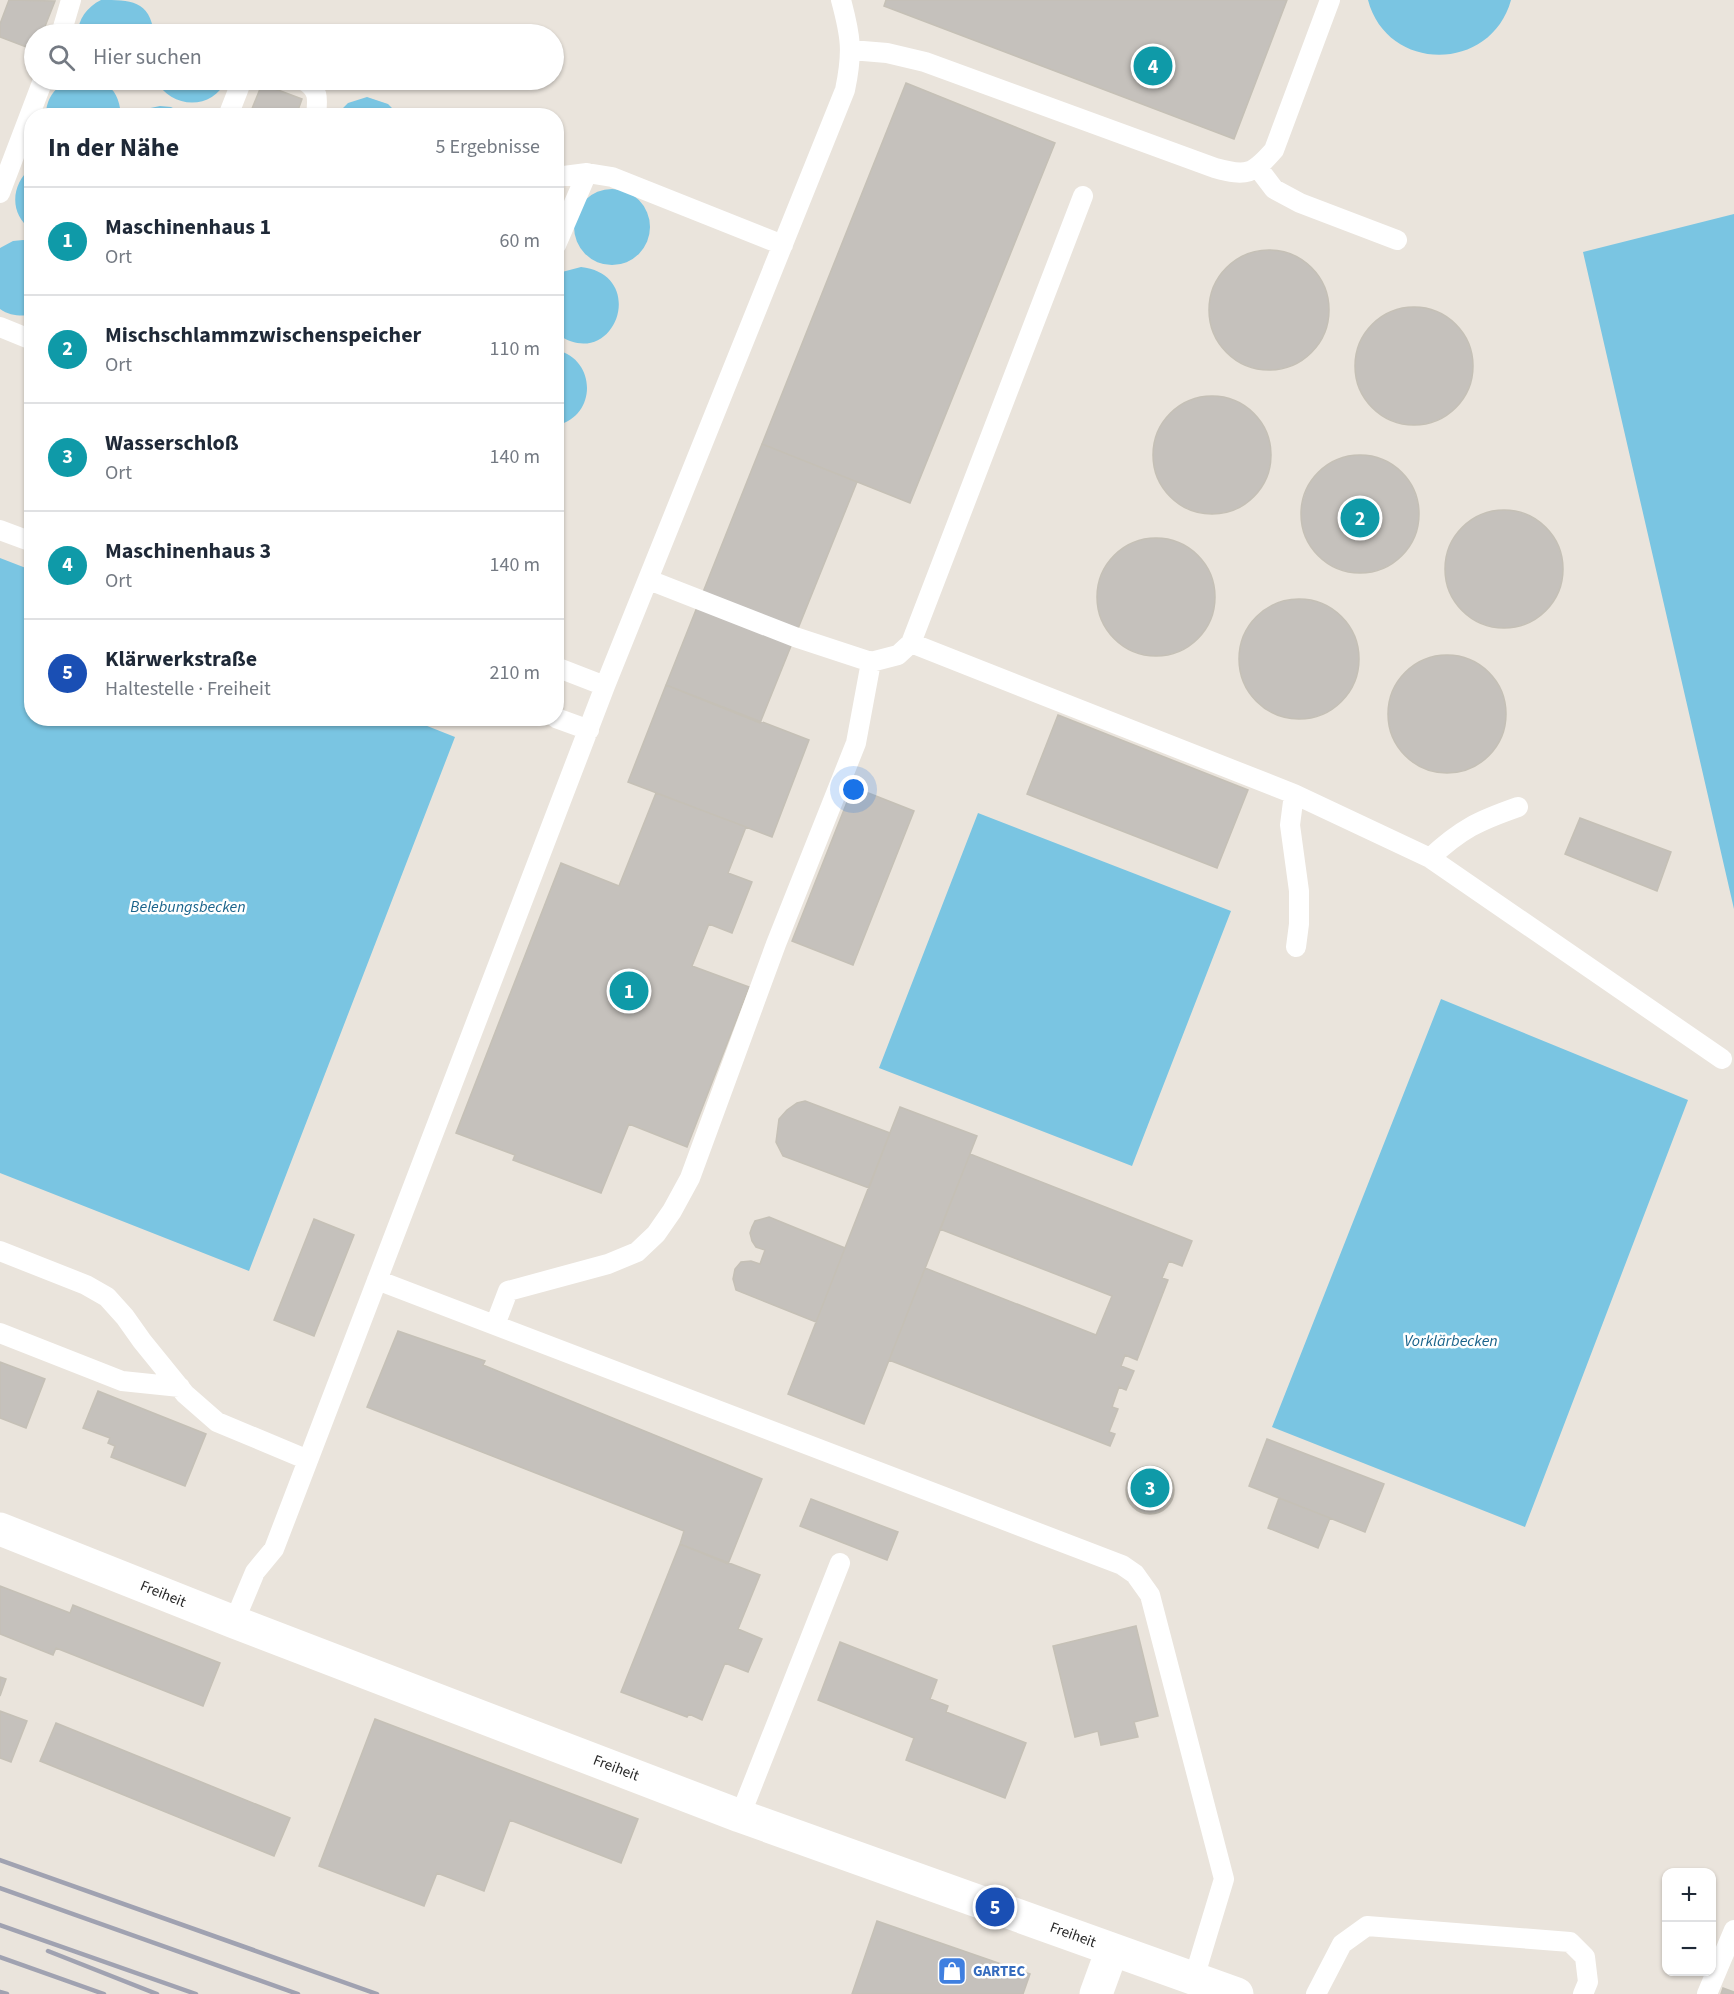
<!DOCTYPE html>
<html lang="de">
<head>
<meta charset="utf-8">
<style>
	body { margin:0; font-family:"Source Sans 3",sans-serif; background:#f2f2f3; color:#1f2937 }
	.controls { position:absolute; right:18px; bottom:18px; display:grid; overflow:hidden; border-radius:12px; box-shadow:0 2px 4px #0004 }
	.controls button { width:54px; height:54px; display:grid; place-items:center; padding:0; border:0; border-bottom:2px solid #e0e1e3; background:#fff; color:#1f2937; font:30px sans-serif }
	.you { position:absolute; left:854px; top:790px; width:21px; height:21px; margin:-15px; border:4px solid #fff; border-radius:50%; background:#1a73e8; box-shadow:0 0 0 9px #1a73e833 }
	.badge { display:grid; place-items:center; width:39px; height:39px; border-radius:50%; background:#1a73e8; color:#fff; font-size:20px; font-weight:700 }
	.pin { position:absolute; translate:-50% -50%; border:3px solid #fff; box-shadow:0 2px 6px #0006 }
	.list { margin:0; padding:0; list-style:none }
	h2 { display:flex; justify-content:space-between; align-items:center; height:78px; margin:0; padding:0 24px; font-size:26px }
	h2 small { font-size:20px; font-weight:400; color:#747a83 }
	.list li { display:grid; grid-template-columns:39px 1fr auto; gap:18px; align-items:center; box-sizing:border-box; height:108px; padding:0 24px; border-top:2px solid #e0e1e3 }
	.list b { display:block; font-size:22px; white-space:nowrap }
	.list p { margin:0; font-size:20px; white-space:nowrap; color:#747a83 }
	.list em { font-size:20px; font-style:normal; color:#747a83 }
	.icon { flex:none; width:33px; height:33px; fill:none; stroke:currentColor; stroke-width:2; stroke-linecap:round; stroke-linejoin:round }
	.map { position:relative; flex:none; width:1734px; height:1994px; overflow:hidden }
	.search { position:absolute; background:#fff; box-shadow:0 2px 4px #0004; left:24px; top:24px; width:540px; height:66px; display:flex; align-items:center; gap:15px; box-sizing:border-box; padding:0 21px; border-radius:33px; color:#747a83; font-size:22px }
	.panel { position:absolute; background:#fff; box-shadow:0 2px 4px #0004; left:24px; top:108px; width:540px; height:618px; border-radius:24px }
	.map>svg:first-child { display:block }
</style>
</head>
<body>
<div class="map">
<svg width="1734" height="1994" viewBox="0 0 1734 1994">
	<rect width="100%" height="100%" fill="#eae4dc"/>
	<!-- water -->
	<path fill="#7ac5e2" d="M 101,0 C 130,0 150,0 154,34 L 78,34 C 78,19 87,7 101,0 Z
		M 1368,0 L 1511,0 C 1491,73 1387,73 1368,0 Z
		M 191,27 L 201,28 L 214,34 L 168,34 L 182,28 Z
		M 71,80 C 100,80 118,81 121,115 L 46,115 C 46,99 55,86 71,80 Z
		M 156,80 L 226,80 C 213,111 170,109 156,80 Z
		M 367,97 L 388,104 L 399,115 L 336,115 L 348,103 Z
		M 160,106 L 171,107 L 186,115 L 135,115 L 141,110 Z
		M 31,168 L 31,229 C 9,214 11,184 31,168 Z
		M574 227a38 38 0 1 1 76 0a38 38 0 1 1-76 0Z
		M 1734,214 L 1734,909 L 1583,252 Z
		M 23,240 L 31,241 L 32,315 C 20,316 10,316 0,309 L 0,248 L 13,241 Z
		M 581,267 C 650,275 614,374 557,334 L 556,277 L 562,272 Z
		M 557,350 C 597,360 597,416 557,425 Z
		M 0,558 L 31,570 L 32,718 L 407,718 L 455,737 L 249,1271 L 0,1173 Z
		M 978,813 L 1231,911 L 1132,1166 L 879,1068 Z
		M 1441,999 L 1688,1100 L 1525,1527 L 1272,1427 Z"/>
	<!-- building -->
	<path fill="#c5c1bc" stroke="#c5c0b6" stroke-width="1.5" d="M 9,0 L 55,1 L 42,34 L 34,34 L 34,50 L 0,37 L 0,24 Z
		M 886,0 L 1287,0 L 1234,139 L 884,6 Z
		M 906,83 L 1055,143 L 910,503 L 762,444 Z
		M 262,84 L 302,99 L 296,116 L 249,116 Z
		M1209 310a60 60 0 1 1 120 0a60 60 0 1 1-120 0Z
		M1355 366a59 59 0 1 1 118 0a59 59 0 1 1-118 0Z
		M1153 455a59 59 0 1 1 118 0a59 59 0 1 1-118 0Z
		M 762,444 L 857,482 L 760,723 L 666,685 Z
		M1301 514a59 59 0 1 1 118 0a59 59 0 1 1-118 0Z
		M1445 569a59 59 0 1 1 118 0a59 59 0 1 1-118 0Z
		M1097 597a59 59 0 1 1 118 0a59 59 0 1 1-118 0Z
		M1239 659a60 60 0 1 1 120 0a60 60 0 1 1-120 0Z
		M1388 714a59 59 0 1 1 118 0a59 59 0 1 1-118 0Z
		M 666,685 L 809,740 L 772,837 L 628,782 Z
		M 1058,715 L 1248,790 L 1217,868 L 1027,794 Z
		M 853,787 L 914,811 L 853,965 L 792,941 Z
		M 656,793 L 746,827 L 728,873 L 752,882 L 732,933 L 709,924 L 692,966 L 749,987 L 687,1147 L 629,1124 L 601,1193 L 513,1160 L 515,1155 L 456,1133 L 561,863 L 619,886 Z
		M 1580,818 L 1671,852 L 1657,891 L 1565,854 Z
		M 805,1101 L 890,1133 L 869,1188 L 783,1156 L 776,1142 L 779,1119 L 787,1110 L 797,1103 Z
		M 900,1107 L 977,1136 L 864,1424 L 788,1394 Z
		M 970,1154 L 1192,1241 L 1182,1266 L 1169,1261 L 1162,1278 L 1168,1280 L 1137,1360 L 1125,1355 L 1121,1366 L 1134,1371 L 1126,1390 L 1119,1387 L 1112,1407 L 1118,1409 L 1109,1432 L 1115,1434 L 1110,1446 L 889,1360 L 925,1268 L 1096,1335 L 1112,1296 L 940,1229 Z
		M 769,1217 L 845,1248 L 816,1322 L 736,1290 L 733,1279 L 735,1269 L 741,1262 L 751,1261 L 760,1264 L 765,1250 L 756,1247 L 752,1241 L 750,1233 L 752,1227 L 755,1221 Z
		M 314,1219 L 354,1235 L 314,1336 L 274,1320 Z
		M 398,1331 L 485,1361 L 483,1365 L 762,1479 L 728,1564 L 680,1544 L 684,1531 L 367,1407 Z
		M 0,1362 L 45,1379 L 26,1428 L 0,1418 Z
		M 98,1391 L 206,1434 L 185,1486 L 111,1457 L 115,1446 L 108,1443 L 110,1438 L 83,1428 Z
		M 1267,1439 L 1384,1484 L 1365,1532 L 1249,1486 Z
		M1126 1490a24 24 0 1 1 48 0a24 24 0 1 1-48 0Z
		M 1279,1498 L 1330,1518 L 1318,1548 L 1268,1528 Z
		M 811,1499 L 898,1532 L 887,1560 L 800,1526 Z
		M 680,1544 L 760,1575 L 738,1629 L 762,1639 L 748,1672 L 725,1663 L 702,1720 L 689,1714 L 687,1717 L 621,1692 Z
		M 0,1586 L 70,1613 L 73,1605 L 220,1663 L 203,1706 L 56,1648 L 53,1655 L 0,1634 Z
		M 1136,1626 L 1158,1716 L 1134,1722 L 1138,1737 L 1101,1745 L 1098,1731 L 1075,1737 L 1053,1646 Z
		M 840,1642 L 937,1680 L 930,1699 L 948,1706 L 946,1712 L 1026,1743 L 1005,1798 L 906,1760 L 914,1738 L 818,1700 Z
		M 0,1677 L 6,1679 L 0,1696 Z
		M 0,1711 L 27,1721 L 11,1762 L 0,1758 Z
		M 375,1719 L 638,1819 L 621,1863 L 510,1820 L 484,1891 L 437,1873 L 424,1906 L 319,1866 Z
		M 56,1723 L 290,1818 L 274,1856 L 40,1761 Z
		M 877,1921 L 1030,1974 L 1023,1994 L 852,1994 Z
		M 1723,1988 L 1734,1992 L 1734,1994 L 1721,1994 Z"/>
	<g fill="none" stroke-linecap="round" stroke-linejoin="round">
		<!-- service -->
		<path stroke="#fff" stroke-width="20" d="M 61,34 L 71,0
			M 851,50 L 887,53 L 925,62 L 1215,168 C 1247,177 1253,174 1274,150 L 1330,0
			M 303,80 C 319,89 318,98 316,116
			M 228,116 L 242,80
			M 1258,168 L 1274,189 L 1300,203 L 1397,240
			M 587,173 L 612,177 L 783,245
			M 556,177 L 587,173 L 556,245
			M 0,193 L 43,80
			M 0,327 L 32,340
			M 0,530 L 32,542
			M 649,580 L 795,637 L 871,662 L 898,655 L 911,643 L 1083,196
			M 911,643 L 1294,794 L 1430,858 C 1461,829 1478,821 1518,807
			M 556,667 L 605,686
			M 556,718 L 589,730
			M 1294,794 L 1290,825 L 1299,891 L 1299,924 L 1296,947
			M 1430,858 L 1722,1059
			M 0,1251 L 86,1285 L 107,1297 L 125,1317 L 142,1341 L 185,1394 L 217,1422 L 308,1460
			M 377,1280 L 1122,1565 L 1135,1574 L 1150,1595 L 1224,1879 L 1194,1978
			M 495,1325 L 508,1291 L 608,1264 L 637,1252 L 656,1234 L 672,1211 L 690,1178 L 776,944 L 856,743 L 871,662
			M 0,1333 L 122,1381 L 180,1387
			M 234,1622 L 255,1572 L 274,1549 L 605,686 L 845,90 C 853,52 851,37 841,0
			M 740,1816 L 840,1563
			M 1316,1994 L 1342,1944 L 1367,1926 L 1570,1942 L 1585,1957 L 1588,1982 L 1583,1994
			M 1707,1994 L 1734,1930"/>
		<!-- minor -->
		<path stroke="#fff" stroke-width="33" d="M 1096,1994 L 1112,1950"/>
		<!-- tertiary -->
		<path stroke="#fff" stroke-width="33" d="M 0,1529 L 234,1622 L 740,1816 L 1237,1994"/>
		<!-- rail -->
		<path stroke="#a0a2b1" stroke-width="4.5" d="M 0,1860 L 377,1994
			M 0,1888 L 298,1994
			M 0,1925 L 196,1994
			M 48,1951 L 157,1994
			M 0,1957 L 104,1994
			M 0,1992 L 7,1994"/>
	</g>
	<!-- icons -->
	<defs>
		<g id="shop-square" transform="scale(1.5)"><rect x="-9" y="-9" width="18" height="18" rx="4" fill="#3f7fe0" stroke="#fff"/><path d="M-5-2.5h2.3a2.7 3.5 0 0 1 5.4 0H5L5.5 6h-11ZM-1.5-2.5h3a1.5 2.3 0 0 0-3 0Z" fill="#fff"/></g>
	</defs>
	<g fill-rule="evenodd">
		<use href="#shop-square" x="952" y="1971"/>
	</g>
	<g text-anchor="middle" dominant-baseline="central" stroke-width="5" stroke-linejoin="round" paint-order="stroke">
		<!-- street labels -->
		<g font-size="15" fill="#292929" stroke="#fff">
			<text transform="translate(163 1594) rotate(22)">Freiheit</text>
			<text transform="translate(616 1768) rotate(21)">Freiheit</text>
			<text transform="translate(1073 1935) rotate(20)">Freiheit</text>
		</g>
		<!-- shop labels -->
		<g font-size="15" font-weight="bold" fill="#366cbe" stroke="#fff" text-anchor="start">
			<text x="973" y="1971">GARTEC</text>
		</g>
		<!-- water labels -->
		<g font-size="16" font-style="italic" fill="#1b648b" stroke="#fff">
			<text x="188" y="907">Belebungsbecken</text>
			<text x="1451" y="1341">Vorklärbecken</text>
		</g>
	</g>
</svg>
<div class="controls">
<button>+</button>
<button>−</button>
</div>
<div class="you"></div>
<div class="pin badge" style="left:629px;top:991px;background:#0f9aa8">1</div>
<div class="pin badge" style="left:1360px;top:518px;background:#0f9aa8">2</div>
<div class="pin badge" style="left:1150px;top:1488px;background:#0f9aa8">3</div>
<div class="pin badge" style="left:1153px;top:66px;background:#0f9aa8">4</div>
<div class="pin badge" style="left:995px;top:1907px;background:#1a4fb4">5</div>
<div class="search"><svg class="icon" aria-label="search" viewBox="0 0 24 24"><circle cx="10" cy="10" r="6"/><path d="M15 15l6 6"/></svg>Hier suchen</div>
<section class="panel">
<h2>In der Nähe<small>5 Ergebnisse</small></h2>
<ul class="list">
<li><span class="badge" style="background:#0f9aa8">1</span><div><b>Maschinenhaus 1</b><p>Ort</p></div><em>60 m</em></li>
<li><span class="badge" style="background:#0f9aa8">2</span><div><b>Mischschlammzwischenspeicher</b><p>Ort</p></div><em>110 m</em></li>
<li><span class="badge" style="background:#0f9aa8">3</span><div><b>Wasserschloß</b><p>Ort</p></div><em>140 m</em></li>
<li><span class="badge" style="background:#0f9aa8">4</span><div><b>Maschinenhaus 3</b><p>Ort</p></div><em>140 m</em></li>
<li><span class="badge" style="background:#1a4fb4">5</span><div><b>Klärwerkstraße</b><p>Haltestelle · Freiheit</p></div><em>210 m</em></li>
</ul>
</section>
</div>
</body>
</html>
